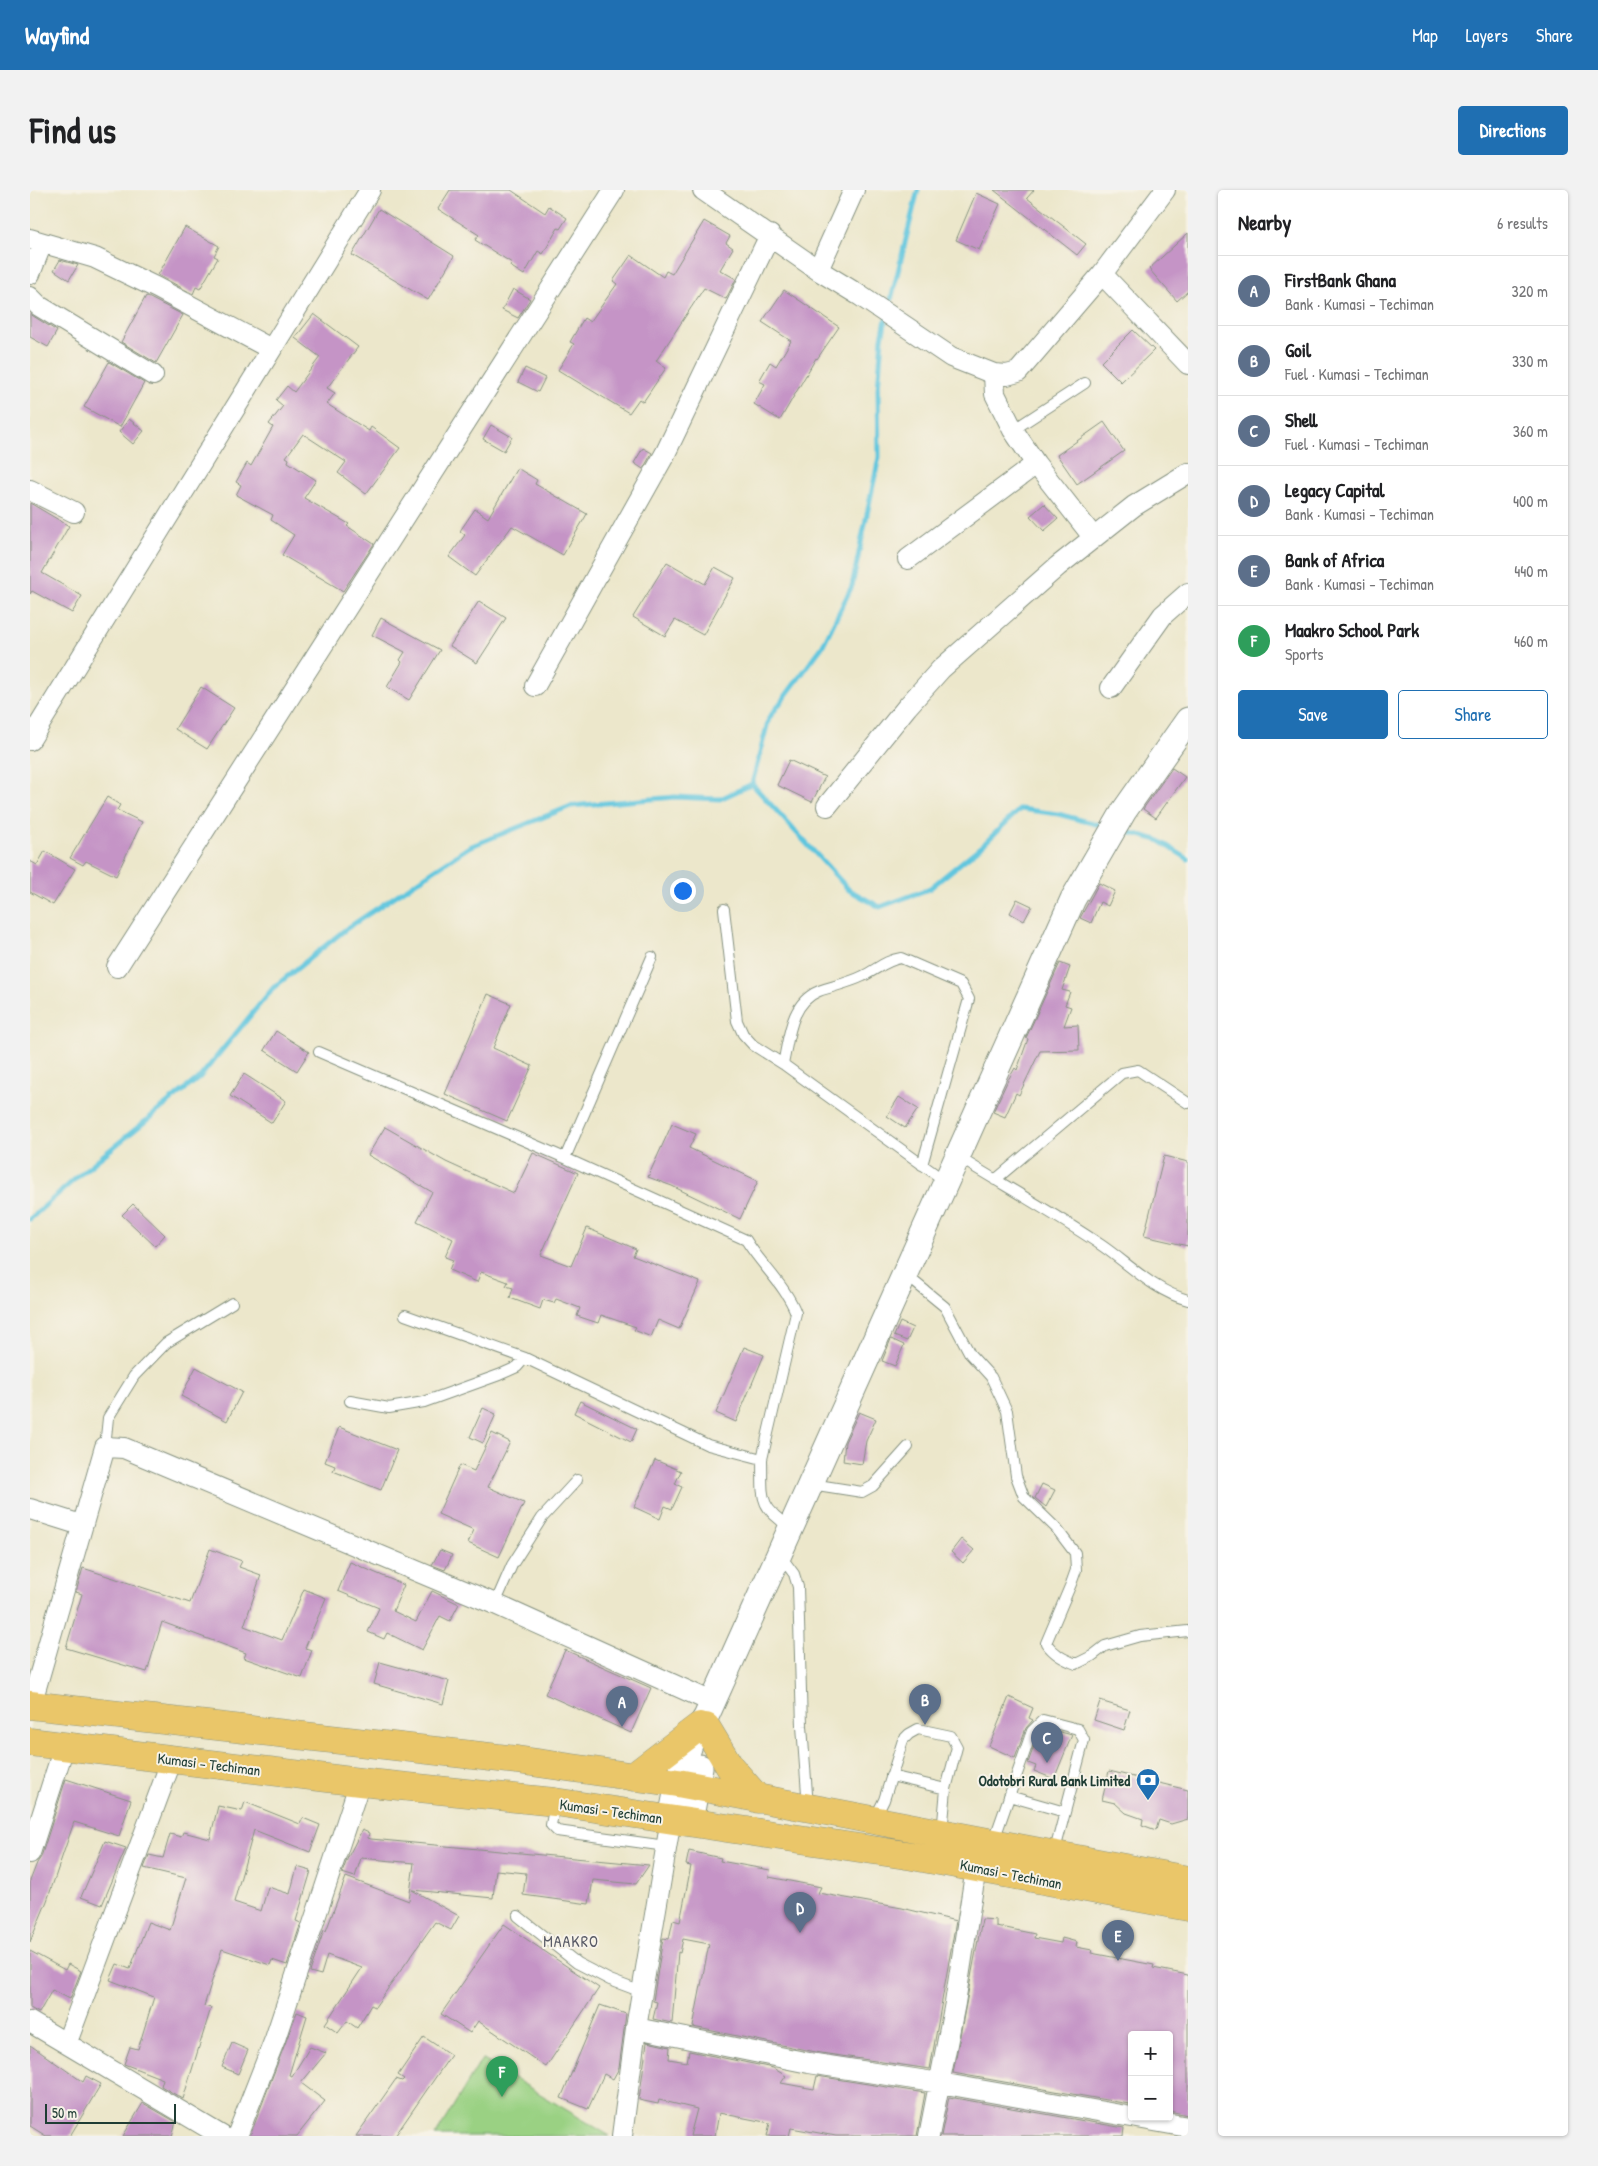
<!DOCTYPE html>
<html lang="en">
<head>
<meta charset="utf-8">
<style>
	body { margin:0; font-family:"Patrick Hand",sans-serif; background:#f2f2f2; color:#202124 }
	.controls { position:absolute; right:15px; bottom:15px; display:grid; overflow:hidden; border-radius:5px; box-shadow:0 1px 4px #0004 }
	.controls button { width:45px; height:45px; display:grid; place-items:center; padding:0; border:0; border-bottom:1px solid #e0e0e0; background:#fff; color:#202124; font:25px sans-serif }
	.scale { position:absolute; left:15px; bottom:12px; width:131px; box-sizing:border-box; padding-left:5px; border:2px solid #1f3d34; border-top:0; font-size:14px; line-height:18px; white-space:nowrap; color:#1f3d34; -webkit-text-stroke:4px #f7f3e8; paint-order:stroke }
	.you { position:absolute; left:652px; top:700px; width:18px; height:18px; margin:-12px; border:4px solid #fff; border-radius:50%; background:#1a73e8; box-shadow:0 0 0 8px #1a73e833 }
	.badge { display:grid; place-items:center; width:32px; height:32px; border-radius:50%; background:#1f6fb2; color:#fff; font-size:16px; font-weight:700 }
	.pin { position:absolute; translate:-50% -41px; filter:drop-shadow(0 1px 2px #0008) }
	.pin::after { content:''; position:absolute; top:26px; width:18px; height:15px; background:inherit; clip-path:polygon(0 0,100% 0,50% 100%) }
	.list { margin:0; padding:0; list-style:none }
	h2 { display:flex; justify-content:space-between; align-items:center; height:65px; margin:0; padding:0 20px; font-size:21px }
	h2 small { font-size:16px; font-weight:400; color:#757577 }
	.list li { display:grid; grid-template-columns:32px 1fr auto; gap:15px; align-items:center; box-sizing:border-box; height:70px; padding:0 20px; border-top:1px solid #e0e0e0 }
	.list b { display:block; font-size:19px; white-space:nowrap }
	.list p { margin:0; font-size:16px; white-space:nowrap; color:#757577 }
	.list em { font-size:16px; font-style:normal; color:#757577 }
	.actions { display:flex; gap:10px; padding:15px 20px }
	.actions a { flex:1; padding:11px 0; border:1px solid #1f6fb2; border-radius:5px; text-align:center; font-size:18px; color:#1f6fb2 }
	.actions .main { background:#1f6fb2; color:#fff }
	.map { position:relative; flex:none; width:1158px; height:1946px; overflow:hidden; border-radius:5px }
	header { display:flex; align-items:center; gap:30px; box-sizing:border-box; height:70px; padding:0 25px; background:#1f6fb2; color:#fff }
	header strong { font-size:24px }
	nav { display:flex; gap:28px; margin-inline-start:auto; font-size:18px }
	.intro { display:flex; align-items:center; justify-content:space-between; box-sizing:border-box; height:120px; padding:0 30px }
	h1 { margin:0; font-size:35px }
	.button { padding:12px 22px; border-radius:5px; background:#1f6fb2; color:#fff; font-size:18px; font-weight:700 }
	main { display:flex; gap:30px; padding:0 30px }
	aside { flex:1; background:#fff; border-radius:5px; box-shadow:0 1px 4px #0004 }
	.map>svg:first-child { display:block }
</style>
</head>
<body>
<header>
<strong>Wayfind</strong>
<nav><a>Map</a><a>Layers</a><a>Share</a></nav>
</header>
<div class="intro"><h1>Find us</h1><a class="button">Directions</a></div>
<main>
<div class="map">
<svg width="1158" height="1946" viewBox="0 0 1158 1946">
	<rect width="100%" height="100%" fill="#f7f3e8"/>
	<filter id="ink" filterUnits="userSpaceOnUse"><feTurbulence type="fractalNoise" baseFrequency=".02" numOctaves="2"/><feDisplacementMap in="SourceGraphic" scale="10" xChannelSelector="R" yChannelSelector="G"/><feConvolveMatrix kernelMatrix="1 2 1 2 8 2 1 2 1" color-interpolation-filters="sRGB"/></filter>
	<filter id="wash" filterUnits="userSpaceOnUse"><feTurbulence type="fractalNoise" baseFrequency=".0096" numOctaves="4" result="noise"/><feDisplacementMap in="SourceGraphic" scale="20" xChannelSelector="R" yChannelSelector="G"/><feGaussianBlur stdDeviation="1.12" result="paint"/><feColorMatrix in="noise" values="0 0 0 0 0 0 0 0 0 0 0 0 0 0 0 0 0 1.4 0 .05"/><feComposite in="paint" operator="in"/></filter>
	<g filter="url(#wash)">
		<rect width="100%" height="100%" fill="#ece7cb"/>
		<!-- green -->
		<path fill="#9ad183" stroke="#5c875c" d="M 452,1869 L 580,1946 L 405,1946 Z"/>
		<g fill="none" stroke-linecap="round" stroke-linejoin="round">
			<!-- stream -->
			<path stroke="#61c6de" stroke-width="5" d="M 859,118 L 888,0
				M 722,594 L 819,700 L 850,717 L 899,699 L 954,654 L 990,619 L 1028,624 L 1077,637
				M 1090,640 L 1128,650 L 1158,669
				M 0,1029 L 54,981 L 170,887 L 243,798 L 316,739 L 439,657 L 541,616 L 645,607 L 690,609 L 722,594 L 739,528 L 792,457 L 822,396 L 849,267 L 848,199 L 852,148 L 856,129"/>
		</g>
		<g id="blocks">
			<!-- building -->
			<path fill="#c594c6" d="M 420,0 L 481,0 L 515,23 L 519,16 L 537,28 L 530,39 L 528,38 L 513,64 L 508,61 L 494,85 L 480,76 L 482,73 L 445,50 L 449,45 L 408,19 Z
				M 964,0 L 1004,0 L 997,8 L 1056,54 L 1047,65 Z
				M 946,3 L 970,14 L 949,60 L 926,50 Z
				M 349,19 L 424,66 L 398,110 L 322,65 Z
				M 674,31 L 700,46 L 696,53 L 703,58 L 690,80 L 706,89 L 696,109 L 674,98 L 626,171 L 636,178 L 613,212 L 609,209 L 599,223 L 528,180 L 544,154 L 540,152 L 554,128 L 560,132 L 587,94 L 583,91 L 601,65 L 633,87 L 636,81 L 642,84 Z
				M 155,37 L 189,56 L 184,66 L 188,68 L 170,99 L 166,97 L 163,104 L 128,85 Z
				M 1158,43 L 1158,101 L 1147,111 L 1119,79 Z
				M 30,70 L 48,75 L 39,90 L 24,80 Z
				M 483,99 L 500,109 L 488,128 L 472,120 Z
				M 754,100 L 809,137 L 787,169 L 786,168 L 750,230 L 724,214 L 735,194 L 729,191 L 740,172 L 746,176 L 761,151 L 732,132 Z
				M 116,106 L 153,125 L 126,173 L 91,152 Z
				M 0,124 L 27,141 L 18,157 L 0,147 Z
				M 284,124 L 328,157 L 297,198 L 305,203 L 297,214 L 339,241 L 341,237 L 370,258 L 336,304 L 308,283 L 316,272 L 273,244 L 256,267 L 259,269 L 258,272 L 286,290 L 274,308 L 319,334 L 317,336 L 344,354 L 313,401 L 252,365 L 264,345 L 241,330 L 243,325 L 206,305 L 211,295 L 206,292 L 217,273 L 221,276 L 243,237 L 239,234 L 253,216 L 246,210 L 257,196 L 264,202 L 290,167 L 265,148 Z
				M 1103,140 L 1124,160 L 1091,192 L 1071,172 Z
				M 79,172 L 114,193 L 90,237 L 54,217 Z
				M 495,178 L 515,188 L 508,202 L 488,192 Z
				M 99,229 L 114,241 L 103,254 L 89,242 Z
				M 1074,232 L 1094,261 L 1047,294 L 1027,265 Z
				M 461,235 L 482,247 L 474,261 L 453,249 Z
				M 613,258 L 622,263 L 613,279 L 604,273 Z
				M 487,278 L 507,290 L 505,294 L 557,324 L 533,365 L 482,336 L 445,386 L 419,367 L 435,345 L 430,341 L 445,319 L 458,328 Z
				M 0,313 L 39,336 L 12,383 L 52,406 L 42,423 L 2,401 L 0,404 Z
				M 1014,314 L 1028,329 L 1014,341 L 1000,326 Z
				M 637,372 L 675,394 L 685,377 L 705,388 L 673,445 L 645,430 L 635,446 L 603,427 Z
				M 449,411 L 476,428 L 447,473 L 420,456 Z
				M 351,428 L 410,460 L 379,510 L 357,497 L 372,472 L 370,470 L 375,462 L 342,445 Z
				M 171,497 L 204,518 L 177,559 L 145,539 Z
				M 759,570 L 795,587 L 782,612 L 747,595 Z
				M 1142,578 L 1155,587 L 1126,628 L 1113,619 Z
				M 77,607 L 90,615 L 87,620 L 112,632 L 86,686 L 56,671 L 53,675 L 40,668 Z
				M 15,661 L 45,679 L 23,715 L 0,702 L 0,671 L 7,675 Z
				M 1069,693 L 1085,701 L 1078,716 L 1070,712 L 1061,733 L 1050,728 Z
				M 987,709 L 1002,716 L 994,731 L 980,723 Z
				M 1030,773 L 1040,777 L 1032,800 L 1040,802 L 1035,815 L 1041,817 L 1034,836 L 1048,835 L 1049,860 L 1010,861 L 989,905 L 986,903 L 975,927 L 963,922 L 978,890 L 985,878 L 987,880 L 998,849 L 996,848 Z
				M 458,804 L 481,814 L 463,858 L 502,876 L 477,931 L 415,904 Z
				M 246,841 L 279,862 L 267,881 L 234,860 Z
				M 214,884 L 256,911 L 242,933 L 200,906 Z
				M 869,907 L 888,919 L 875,938 L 857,926 Z
				M 642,934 L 666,944 L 659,958 L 728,991 L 710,1029 L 642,996 L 618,987 Z
				M 355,937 L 416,972 L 484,1003 L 503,963 L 548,983 L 511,1065 L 541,1076 L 557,1038 L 606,1059 L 603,1066 L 670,1092 L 649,1139 L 628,1130 L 621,1147 L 604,1140 L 606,1137 L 571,1125 L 568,1133 L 547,1126 L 550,1118 L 526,1109 L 524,1113 L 513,1110 L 510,1119 L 480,1108 L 483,1098 L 476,1096 L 478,1092 L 451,1082 L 447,1092 L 419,1080 L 423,1070 L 415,1067 L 423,1049 L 387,1031 L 402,1002 L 338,965 Z
				M 1134,966 L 1158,972 L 1158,1056 L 1114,1046 Z
				M 103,1014 L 135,1045 L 125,1056 L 92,1025 Z
				M 870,1132 L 883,1138 L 877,1151 L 864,1146 Z
				M 861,1149 L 874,1155 L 865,1176 L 852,1171 Z
				M 714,1157 L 734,1165 L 706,1232 L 686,1223 Z
				M 166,1177 L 212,1202 L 197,1231 L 151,1206 Z
				M 550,1211 L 607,1239 L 601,1252 L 544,1223 Z
				M 453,1218 L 466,1224 L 453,1253 L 440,1247 Z
				M 829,1222 L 846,1229 L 836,1251 L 832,1274 L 813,1271 L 815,1252 Z
				M 309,1237 L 367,1260 L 351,1300 L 303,1281 L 305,1276 L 295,1272 Z
				M 462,1243 L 480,1252 L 458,1297 L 494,1313 L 469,1367 L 438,1353 L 444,1340 L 408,1324 L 430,1275 L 444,1281 Z
				M 625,1270 L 651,1281 L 645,1294 L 652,1297 L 642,1319 L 635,1316 L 630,1329 L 604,1317 Z
				M 1012,1294 L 1025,1300 L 1016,1317 L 1005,1308 Z
				M 931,1349 L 944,1360 L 933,1373 L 921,1362 Z
				M 180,1359 L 212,1371 L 209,1377 L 231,1385 L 214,1436 L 252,1450 L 274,1399 L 296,1408 L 275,1458 L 282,1460 L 272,1488 L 214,1468 L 216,1463 L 132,1432 L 117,1482 L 36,1458 L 52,1404 L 46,1402 L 53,1378 L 160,1413 Z
				M 410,1360 L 422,1365 L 415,1380 L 402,1375 Z
				M 320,1372 L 374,1395 L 363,1421 L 386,1432 L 402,1401 L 429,1414 L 420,1431 L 410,1426 L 392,1460 L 357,1443 L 354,1449 L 338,1442 L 349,1418 L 308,1401 Z
				M 535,1460 L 621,1498 L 601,1543 L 515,1504 Z
				M 350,1472 L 419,1491 L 413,1514 L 344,1494 Z
				M 979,1507 L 1003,1518 L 999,1528 L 1003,1530 L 996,1538 L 985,1568 L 959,1556 Z
				M 1070,1511 L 1100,1520 L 1094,1540 L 1064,1530 Z
				M 1015,1538 L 1042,1545 L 1024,1589 L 1004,1581 L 1006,1576 L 998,1573 L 1008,1545 Z
				M 1079,1581 L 1158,1600 L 1158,1629 L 1141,1634 L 1129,1630 L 1126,1640 L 1112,1635 L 1113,1629 L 1096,1623 L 1085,1613 L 1072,1610 Z
				M 36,1589 L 101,1610 L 89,1646 L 44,1632 L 17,1711 L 0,1752 L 0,1691 L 7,1673 L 11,1667 Z
				M 215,1612 L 270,1634 L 273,1628 L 290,1635 L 280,1662 L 224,1640 L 204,1712 L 231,1721 L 238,1697 L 260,1704 L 267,1677 L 281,1681 L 266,1731 L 271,1733 L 257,1775 L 242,1770 L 240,1775 L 192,1759 L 174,1816 L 181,1818 L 153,1909 L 131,1896 L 133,1889 L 94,1874 L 100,1857 L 108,1859 L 124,1807 L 80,1790 L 87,1774 L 100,1779 L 118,1732 L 140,1740 L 156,1688 L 114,1678 L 119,1665 L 133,1668 L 140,1644 L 151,1647 L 153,1642 L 180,1649 L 188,1616 L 212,1621 Z
				M 332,1640 L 339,1643 L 338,1648 L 341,1649 L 619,1675 L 606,1694 L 563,1690 L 559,1714 L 493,1705 L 496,1683 L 466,1680 L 463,1708 L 382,1700 L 429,1726 L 421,1740 L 405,1732 L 345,1817 L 341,1815 L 327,1838 L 317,1831 L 308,1843 L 295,1834 L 332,1778 L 297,1765 L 291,1785 L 280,1782 L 294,1740 L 296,1741 L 316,1687 L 379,1711 L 384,1673 L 331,1668 L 325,1687 L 312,1683 L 318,1667 Z
				M 75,1651 L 96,1658 L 72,1715 L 51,1707 Z
				M 659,1661 L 691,1668 L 690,1671 L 740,1680 L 739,1687 L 791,1697 L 788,1703 L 872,1718 L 926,1731 L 900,1879 L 791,1863 L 663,1837 L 679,1754 L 653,1749 L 650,1763 L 648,1762 L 642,1833 L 623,1829 L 627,1812 L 623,1811 L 633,1748 L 639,1749 L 643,1730 L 650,1732 L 661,1676 L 656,1675 Z
				M 952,1729 L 966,1730 L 966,1736 L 1005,1744 L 1004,1748 L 1031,1753 L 1032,1748 L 1047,1752 L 1046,1757 L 1062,1760 L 1061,1763 L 1124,1775 L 1123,1778 L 1158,1785 L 1158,1925 L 1139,1921 L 1139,1845 L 1102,1845 L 1102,1901 L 1099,1914 L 923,1883 Z
				M 474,1734 L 569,1798 L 516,1877 L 448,1831 L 440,1843 L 411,1824 Z
				M 0,1761 L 35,1780 L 38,1774 L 51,1781 L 40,1809 L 22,1800 L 9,1823 L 0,1818 Z
				M 570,1815 L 596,1824 L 589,1878 L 583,1889 L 574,1884 L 558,1919 L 531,1908 Z
				M 267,1822 L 277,1826 L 259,1885 L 262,1886 L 280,1857 L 296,1863 L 271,1893 L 295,1911 L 267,1946 L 220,1946 Z
				M 394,1847 L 421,1865 L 365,1946 L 326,1946 L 366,1889 L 372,1891 L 374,1889 L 368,1885 Z
				M 617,1852 L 640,1857 L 639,1869 L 657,1872 L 659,1861 L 743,1878 L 756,1886 L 751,1893 L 784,1899 L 787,1886 L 895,1903 L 887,1946 L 806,1946 L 761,1938 L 759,1946 L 737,1946 L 740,1933 L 689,1923 L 685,1946 L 660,1946 L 667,1919 L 629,1910 L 628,1914 L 609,1910 Z
				M 202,1853 L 218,1860 L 208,1884 L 192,1877 Z
				M 0,1855 L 53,1892 L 56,1886 L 71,1894 L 40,1946 L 16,1946 L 0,1936 Z
				M 919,1907 L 1094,1938 L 1093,1946 L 911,1946 Z
				M 113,1913 L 146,1932 L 142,1946 L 93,1946 Z"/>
		</g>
	</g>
	<g filter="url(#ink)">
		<use href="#blocks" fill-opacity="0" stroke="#869280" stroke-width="1"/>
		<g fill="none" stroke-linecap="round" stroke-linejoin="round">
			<!-- service casing -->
			<g stroke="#869280" stroke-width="12">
				<path id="service" d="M 983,240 L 1055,193
					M 694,719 L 707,831 L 713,844 L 723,855 L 753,874 L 915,991
					M 289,862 L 535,968 L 716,1050 C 731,1075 756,1096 766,1123 L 732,1269
					M 753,874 C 759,848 760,813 789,801 C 803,796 819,793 833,786 C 846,780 856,770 871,768 L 931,794 L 939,809 L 892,975
					M 928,967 C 975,996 1025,1024 1071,1055 C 1099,1074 1124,1101 1158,1110
					M 535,968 L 622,767
					M 965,990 L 1092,883 L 1108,880 L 1158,913
					M 876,1085 L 915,1117 L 940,1164 L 961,1187 L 977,1221 L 986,1286 L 994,1307 L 1026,1338 L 1045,1363 L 1046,1380 L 1041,1394 L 1016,1453 C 1024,1464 1033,1469 1046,1474 L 1062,1466 L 1075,1456 L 1110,1446 L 1158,1441
					M 375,1125 L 495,1168 L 678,1255 L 732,1269 C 733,1306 727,1316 760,1337
					M 320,1211 L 359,1218 L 394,1212 L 469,1185 L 487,1177 L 495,1168
					M 75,1257 L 78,1228 L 104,1186 L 136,1153 L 202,1113
					M 781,1294 L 832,1302 L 843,1296 L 878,1257
					M 750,1365 L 764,1384 L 768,1397 L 772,1536 L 778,1617
					M 465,1414 L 482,1375 L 512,1328 L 547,1290
					M 861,1586 L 916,1599
					M 979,1606 L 1035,1622
					M 525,1613 L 521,1635 L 527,1641 L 636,1656
					M 844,1630 L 854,1610 L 873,1550 L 879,1544 L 888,1539 L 921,1546 L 927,1557 L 916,1599 L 912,1643
					M 963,1653 L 1002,1541 L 1013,1530 L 1048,1539 L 1054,1550 L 1024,1664
					M 488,1726 L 547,1773 L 580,1790 L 612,1802"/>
			</g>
			<!-- minor casing -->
			<g stroke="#869280" stroke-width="22">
				<path id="minor" d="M 673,0 L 788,80 L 829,105 L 921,167 L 964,184 L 977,185 L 988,182 L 1072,84 L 1135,0
					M 0,49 L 65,68 L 127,98 L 241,159
					M 788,80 L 824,0
					M 0,84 L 12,53
					M 1072,84 L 1158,174
					M 0,107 L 9,116 L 123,185
					M 964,184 L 965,204 L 983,240 L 1006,274 L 1064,348
					M 0,300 L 44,322
					M 878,369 L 1006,274
					M 505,496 L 635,264 L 740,45
					M 1081,498 L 1133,425 L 1158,403
					M 0,550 L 340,0
					M 797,616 L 877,517 L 911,479 L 1028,376 L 1104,316 L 1158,283
					M 87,777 L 584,0
					M 0,1319 L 51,1335
					M 1,1515 L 75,1257 L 94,1258 L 465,1414 L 682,1512
					M 0,1663 L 34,1557
					M 0,1832 L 192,1946
					M 606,1838 L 779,1873 L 910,1893 L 1158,1937
					M 37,1852 L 142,1569
					M 207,1946 L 245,1849 L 330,1592
					M 592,1946 L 606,1838 L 641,1629
					M 899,1946 L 925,1813 L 946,1678"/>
			</g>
			<!-- tertiary casing -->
			<g stroke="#869280" stroke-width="27">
				<path id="tertiary" d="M 641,1629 L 648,1593 L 661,1551 L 676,1527 L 1043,709 L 1094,621 L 1158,530
					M 660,1632 L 670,1577"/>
			</g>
			<!-- trunk casing -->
			<g stroke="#869280" stroke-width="29">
				<path id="trunk" d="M 0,1515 L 487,1570 L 648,1593 L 1158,1690
					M 676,1537 L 700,1577 L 728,1609
					M 0,1552 L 330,1592 L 525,1612 L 882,1666 L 1158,1717
					M 603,1587 L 670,1536"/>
			</g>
			<!-- service -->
			<use href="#service" stroke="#fff" stroke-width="10"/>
			<!-- minor -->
			<use href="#minor" stroke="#fff" stroke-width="20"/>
			<!-- tertiary -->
			<use href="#tertiary" stroke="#fff" stroke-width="25"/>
			<!-- trunk -->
			<use href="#trunk" stroke="#eac669" stroke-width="28"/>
		</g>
	</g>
	<!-- icons -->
	<defs>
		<g id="bank-pin" transform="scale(1.25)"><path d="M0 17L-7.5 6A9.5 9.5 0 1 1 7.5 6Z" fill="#1f6fb2" stroke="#f7f3e8"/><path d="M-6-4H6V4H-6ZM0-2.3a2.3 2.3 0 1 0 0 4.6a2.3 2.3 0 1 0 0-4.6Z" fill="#fff"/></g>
	</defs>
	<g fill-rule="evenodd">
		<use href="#bank-pin" x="1118" y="1590"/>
	</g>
	<g text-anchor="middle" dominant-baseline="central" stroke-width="4" stroke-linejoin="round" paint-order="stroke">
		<!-- street labels -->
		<g font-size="15" fill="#1f3d34" stroke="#f7f3e8">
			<text transform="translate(179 1574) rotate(7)">Kumasi - Techiman</text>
			<text transform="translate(581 1621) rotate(8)">Kumasi - Techiman</text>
			<text transform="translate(981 1684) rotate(11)">Kumasi - Techiman</text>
		</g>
		<!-- poi labels -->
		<g font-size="15" font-weight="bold" fill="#1f3d34" stroke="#f7f3e8" text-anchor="end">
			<text x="1100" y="1590">Odotobri Rural Bank Limited</text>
		</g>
		<!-- neighbourhood labels -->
		<g font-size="16" letter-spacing="1" fill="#595b67" stroke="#f7f3e8">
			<text x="541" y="1751">MAAKRO</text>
		</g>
	</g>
</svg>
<div class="controls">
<button>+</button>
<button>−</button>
</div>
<div class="scale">50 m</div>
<div class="you"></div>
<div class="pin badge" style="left:592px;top:1537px;background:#5c6f8a">A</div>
<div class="pin badge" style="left:895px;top:1535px;background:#5c6f8a">B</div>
<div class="pin badge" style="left:1017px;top:1573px;background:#5c6f8a">C</div>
<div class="pin badge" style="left:770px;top:1743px;background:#5c6f8a">D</div>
<div class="pin badge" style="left:1088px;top:1771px;background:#5c6f8a">E</div>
<div class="pin badge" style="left:472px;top:1907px;background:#2e9e5b">F</div>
</div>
<aside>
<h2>Nearby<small>6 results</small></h2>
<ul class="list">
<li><span class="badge" style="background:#5c6f8a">A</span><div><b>FirstBank Ghana</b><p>Bank · Kumasi - Techiman</p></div><em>320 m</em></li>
<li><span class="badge" style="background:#5c6f8a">B</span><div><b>Goil</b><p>Fuel · Kumasi - Techiman</p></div><em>330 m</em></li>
<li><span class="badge" style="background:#5c6f8a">C</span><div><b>Shell</b><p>Fuel · Kumasi - Techiman</p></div><em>360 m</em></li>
<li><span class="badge" style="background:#5c6f8a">D</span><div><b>Legacy Capital</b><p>Bank · Kumasi - Techiman</p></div><em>400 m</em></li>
<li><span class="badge" style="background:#5c6f8a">E</span><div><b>Bank of Africa</b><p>Bank · Kumasi - Techiman</p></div><em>440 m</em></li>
<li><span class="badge" style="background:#2e9e5b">F</span><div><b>Maakro School Park</b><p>Sports</p></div><em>460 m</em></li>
</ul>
<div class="actions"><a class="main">Save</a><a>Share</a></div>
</aside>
</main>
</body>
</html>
